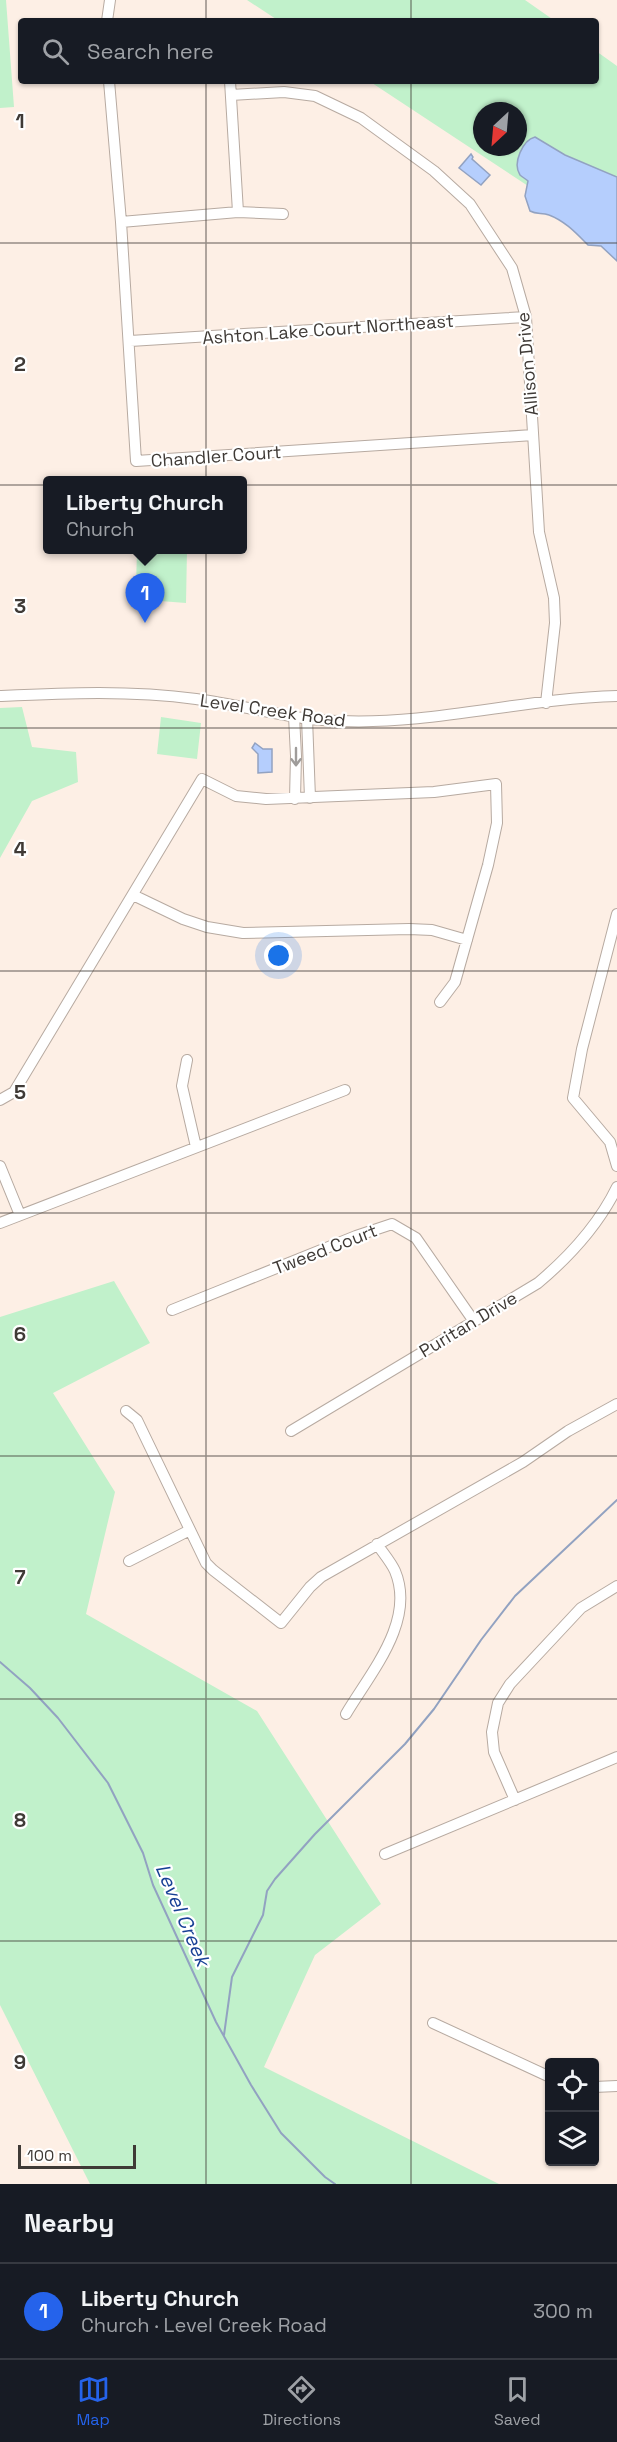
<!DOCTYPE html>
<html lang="en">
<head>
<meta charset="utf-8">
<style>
	body { margin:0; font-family:"Space Grotesk",sans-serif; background:#242831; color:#f1f3f6 }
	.controls { position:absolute; right:18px; bottom:18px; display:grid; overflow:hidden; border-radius:6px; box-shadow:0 2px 4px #0004 }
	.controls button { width:54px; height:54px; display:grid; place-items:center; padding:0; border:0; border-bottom:2px solid #363941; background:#171b24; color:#f1f3f6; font:30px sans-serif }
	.compass { position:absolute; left:473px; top:102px; width:54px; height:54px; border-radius:50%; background:#171b24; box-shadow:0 2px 4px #0004; rotate:206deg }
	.scale { position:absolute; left:18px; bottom:15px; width:118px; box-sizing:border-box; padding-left:6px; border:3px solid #3f3a36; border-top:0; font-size:16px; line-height:21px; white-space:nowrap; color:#3f3a36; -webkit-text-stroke:4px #fff; paint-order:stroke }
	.you { position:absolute; left:279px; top:956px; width:21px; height:21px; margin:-15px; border:4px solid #fff; border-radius:50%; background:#1a73e8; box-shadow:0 0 0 9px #1a73e833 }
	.badge { display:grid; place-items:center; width:39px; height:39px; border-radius:50%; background:#2563eb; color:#fff; font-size:20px; font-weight:700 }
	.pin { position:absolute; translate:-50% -50px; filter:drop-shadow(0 2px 3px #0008) }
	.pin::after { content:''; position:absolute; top:32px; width:21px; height:18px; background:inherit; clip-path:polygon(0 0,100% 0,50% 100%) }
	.popup { position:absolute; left:43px; top:476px; width:204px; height:78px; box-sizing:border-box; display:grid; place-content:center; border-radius:6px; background:#171b24; filter:drop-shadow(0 2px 4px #0005); font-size:20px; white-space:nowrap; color:#9ea1a6 }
	.popup b { font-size:22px; color:#f1f3f6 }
	.popup::after { content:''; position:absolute; left:50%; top:100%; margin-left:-12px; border:12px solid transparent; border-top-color:#171b24 }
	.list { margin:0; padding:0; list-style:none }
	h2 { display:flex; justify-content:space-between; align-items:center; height:78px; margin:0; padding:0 24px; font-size:26px }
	h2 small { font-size:20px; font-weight:400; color:#9ea1a6 }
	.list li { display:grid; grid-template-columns:39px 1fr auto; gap:18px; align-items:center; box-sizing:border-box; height:96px; padding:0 24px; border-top:2px solid #363941 }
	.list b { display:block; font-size:22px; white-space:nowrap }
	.list p { margin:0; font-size:20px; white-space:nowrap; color:#9ea1a6 }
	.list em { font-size:20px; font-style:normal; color:#9ea1a6 }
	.icon { flex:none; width:33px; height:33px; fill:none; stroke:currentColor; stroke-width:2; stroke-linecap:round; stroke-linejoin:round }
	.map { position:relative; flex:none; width:617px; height:2184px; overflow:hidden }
	.search { position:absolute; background:#171b24; box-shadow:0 2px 4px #0004; left:18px; right:18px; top:18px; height:66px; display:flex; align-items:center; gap:15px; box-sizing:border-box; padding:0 21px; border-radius:6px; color:#9ea1a6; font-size:22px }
	.sheet { height:174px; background:#171b24 }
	nav { display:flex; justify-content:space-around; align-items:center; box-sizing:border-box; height:84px; border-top:2px solid #363941; background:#171b24; font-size:16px; color:#9ea1a6 }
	nav a { display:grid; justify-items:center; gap:3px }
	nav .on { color:#2563eb }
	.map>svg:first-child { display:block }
</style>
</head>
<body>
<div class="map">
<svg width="617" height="2184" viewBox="0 0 617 2184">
	<rect width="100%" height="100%" fill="#fdefe5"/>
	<!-- green -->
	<path fill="#c1f1cb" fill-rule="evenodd" d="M 0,0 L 6,0 L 14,107 L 0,108 Z
		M 247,0 L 525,0 L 555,21 L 279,21 Z
		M 596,51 L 617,66 L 617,239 L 598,232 L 369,81 L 596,81 ZM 482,111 L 518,111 L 518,147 L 482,147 Z
		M 137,550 L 187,550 L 186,603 L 160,601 L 155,594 L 136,586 Z
		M 22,707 L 32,747 L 76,752 L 78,782 L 32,801 L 0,858 L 0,708 Z
		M 161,717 L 201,723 L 197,759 L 157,754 Z
		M 114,1281 L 150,1343 L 53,1393 L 115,1492 L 86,1614 L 257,1711 L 381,1904 L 315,1955 L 264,2067 L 499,2184 L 90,2184 L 0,2005 L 0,1317 Z"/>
	<!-- water -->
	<path fill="#b5cefd" stroke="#92a2c1" stroke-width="1.5" d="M 535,137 L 565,155 L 617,177 L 617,261 L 601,246 L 588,245 C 576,233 565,221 549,215 C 542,212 537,215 530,211 L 525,196 L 528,181 C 526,179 522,177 520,175 C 512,163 523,140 535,137 Z
		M 471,154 L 473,157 L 472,159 L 490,175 L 481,185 L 459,168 Z
		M 255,743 L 263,749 L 272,749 L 272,772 L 258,773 L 258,754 L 252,748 Z"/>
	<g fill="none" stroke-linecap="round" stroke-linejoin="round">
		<!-- stream -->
		<path stroke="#92a2c1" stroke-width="2" d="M 0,1662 L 30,1688 L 58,1718 L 108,1783 L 143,1853 L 153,1885 L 216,2022 L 251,2085 L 281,2133 L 325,2177 L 335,2184
			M 224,2035 L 232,1977 L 263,1915 L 267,1891 L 275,1879 L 315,1834 L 405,1744 L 434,1709 L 481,1640 L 515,1596 L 617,1500"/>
		<!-- minor casing -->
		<g stroke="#b7aaa1" stroke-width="12">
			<path id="minor" d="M 107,21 L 110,0
				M 109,81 L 121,222 L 136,461 L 533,435
				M 230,81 L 238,212
				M 231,95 L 284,92 L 315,96 L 361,118 L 434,171 L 470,204 L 512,268 L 526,317 L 539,532 L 554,598 L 555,623 L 546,703
				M 121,222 L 238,212 L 283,214
				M 130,341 L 526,317
				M 0,696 C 66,693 130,690 196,699 C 244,705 291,720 340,721 C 433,725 525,698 617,696
				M 294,716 L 296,756 L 295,799
				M 307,718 L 310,798
				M 133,895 L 183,919 L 207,927 L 243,933 L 409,929 L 432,930 L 467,940
				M 617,914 L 582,1049 L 573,1098 L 610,1142 L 617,1166
				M 187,1060 L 182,1086 L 196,1147
				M 0,1100 L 14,1092 L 202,779 L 236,796 L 266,799 L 434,792 L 496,784 L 497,823 L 488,865 L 455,982 L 440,1002
				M 0,1166 L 20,1215
				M 0,1223 L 345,1090
				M 172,1310 L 356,1236 L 392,1224 L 416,1238 L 473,1320
				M 126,1411 L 137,1420 L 206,1563 L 213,1570 L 281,1623 L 310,1587 L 321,1577 L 523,1462 L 568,1431 L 617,1404
				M 291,1431 L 538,1283 C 570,1256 599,1224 617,1187
				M 129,1561 L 190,1530
				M 346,1714 C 371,1672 416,1621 395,1571 C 391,1562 383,1553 377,1544
				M 515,1800 L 494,1752 L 492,1732 L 498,1703 L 510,1684 L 581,1608 L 617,1586
				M 385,1854 L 617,1757
				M 433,2023 L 550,2077
				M 594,2087 L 617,2086"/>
		</g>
		<!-- minor -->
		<use href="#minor" stroke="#fff" stroke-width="10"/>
	</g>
	<!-- one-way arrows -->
	<defs><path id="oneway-shaft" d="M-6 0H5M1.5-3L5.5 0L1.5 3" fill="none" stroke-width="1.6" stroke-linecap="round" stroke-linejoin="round" transform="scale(1.5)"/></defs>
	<use stroke="#9f9c9a" href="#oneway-shaft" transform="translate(296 757) rotate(90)"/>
	<!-- grid -->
	<path fill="none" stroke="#3f3a36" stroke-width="1.5" stroke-opacity="0.55" d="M 206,0 L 206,21M 411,0 L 411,21M 206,81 L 206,2184M 411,81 L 411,2184M 0,243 L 617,243M 0,485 L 617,485M 0,728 L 617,728M 0,971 L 617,971M 0,1213 L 617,1213M 0,1456 L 617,1456M 0,1699 L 617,1699M 0,1941 L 617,1941"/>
	<g text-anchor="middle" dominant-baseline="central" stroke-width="4.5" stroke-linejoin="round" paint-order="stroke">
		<!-- street labels -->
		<g font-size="18" fill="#3f3a36" stroke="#fff">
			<text transform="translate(328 329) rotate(-4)">Ashton Lake Court Northeast</text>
			<text transform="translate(527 364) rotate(-95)">Allison Drive</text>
			<text transform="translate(216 456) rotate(-4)">Chandler Court</text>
			<text transform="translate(273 710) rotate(8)">Level Creek Road</text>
			<text transform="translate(325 1249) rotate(-21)">Tweed Court</text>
			<text transform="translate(468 1324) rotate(-31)">Puritan Drive</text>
		</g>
		<!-- water labels -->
		<g font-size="20" font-style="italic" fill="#174095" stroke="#fff">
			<text transform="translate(183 1915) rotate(67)">Level Creek</text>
		</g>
	</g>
	<g font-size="20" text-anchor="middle" font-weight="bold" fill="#3f3a36" stroke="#fff" stroke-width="4.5" stroke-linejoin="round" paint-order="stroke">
		<text x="20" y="128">1</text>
		<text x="20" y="371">2</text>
		<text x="20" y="613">3</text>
		<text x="20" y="856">4</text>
		<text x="20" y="1099">5</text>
		<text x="20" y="1341">6</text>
		<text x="20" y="1584">7</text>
		<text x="20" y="1827">8</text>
		<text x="20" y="2069">9</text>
	</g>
</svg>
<div class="controls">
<button><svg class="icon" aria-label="locate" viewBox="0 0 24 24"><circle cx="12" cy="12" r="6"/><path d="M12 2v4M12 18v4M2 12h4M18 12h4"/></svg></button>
<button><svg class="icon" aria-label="layers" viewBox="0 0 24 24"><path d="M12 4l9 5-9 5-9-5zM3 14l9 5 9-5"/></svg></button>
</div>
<svg class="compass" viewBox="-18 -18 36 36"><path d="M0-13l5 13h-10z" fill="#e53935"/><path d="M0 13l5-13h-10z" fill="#9ea1a6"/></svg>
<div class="scale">100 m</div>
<div class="you"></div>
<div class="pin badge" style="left:145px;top:623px">1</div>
<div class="popup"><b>Liberty Church</b>Church</div>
<div class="search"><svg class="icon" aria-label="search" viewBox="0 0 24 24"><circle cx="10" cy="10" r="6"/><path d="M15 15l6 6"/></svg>Search here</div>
</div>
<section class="sheet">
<h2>Nearby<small></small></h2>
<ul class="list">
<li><span class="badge">1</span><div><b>Liberty Church</b><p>Church · Level Creek Road</p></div><em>300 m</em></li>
</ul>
</section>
<nav>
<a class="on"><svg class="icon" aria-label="map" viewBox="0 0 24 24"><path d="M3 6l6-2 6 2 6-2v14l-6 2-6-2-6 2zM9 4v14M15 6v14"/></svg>Map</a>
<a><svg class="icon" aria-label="directions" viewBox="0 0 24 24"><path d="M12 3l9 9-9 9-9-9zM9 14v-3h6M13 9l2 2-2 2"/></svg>Directions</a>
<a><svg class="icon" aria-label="saved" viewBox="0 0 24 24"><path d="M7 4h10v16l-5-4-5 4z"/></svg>Saved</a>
</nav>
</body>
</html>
